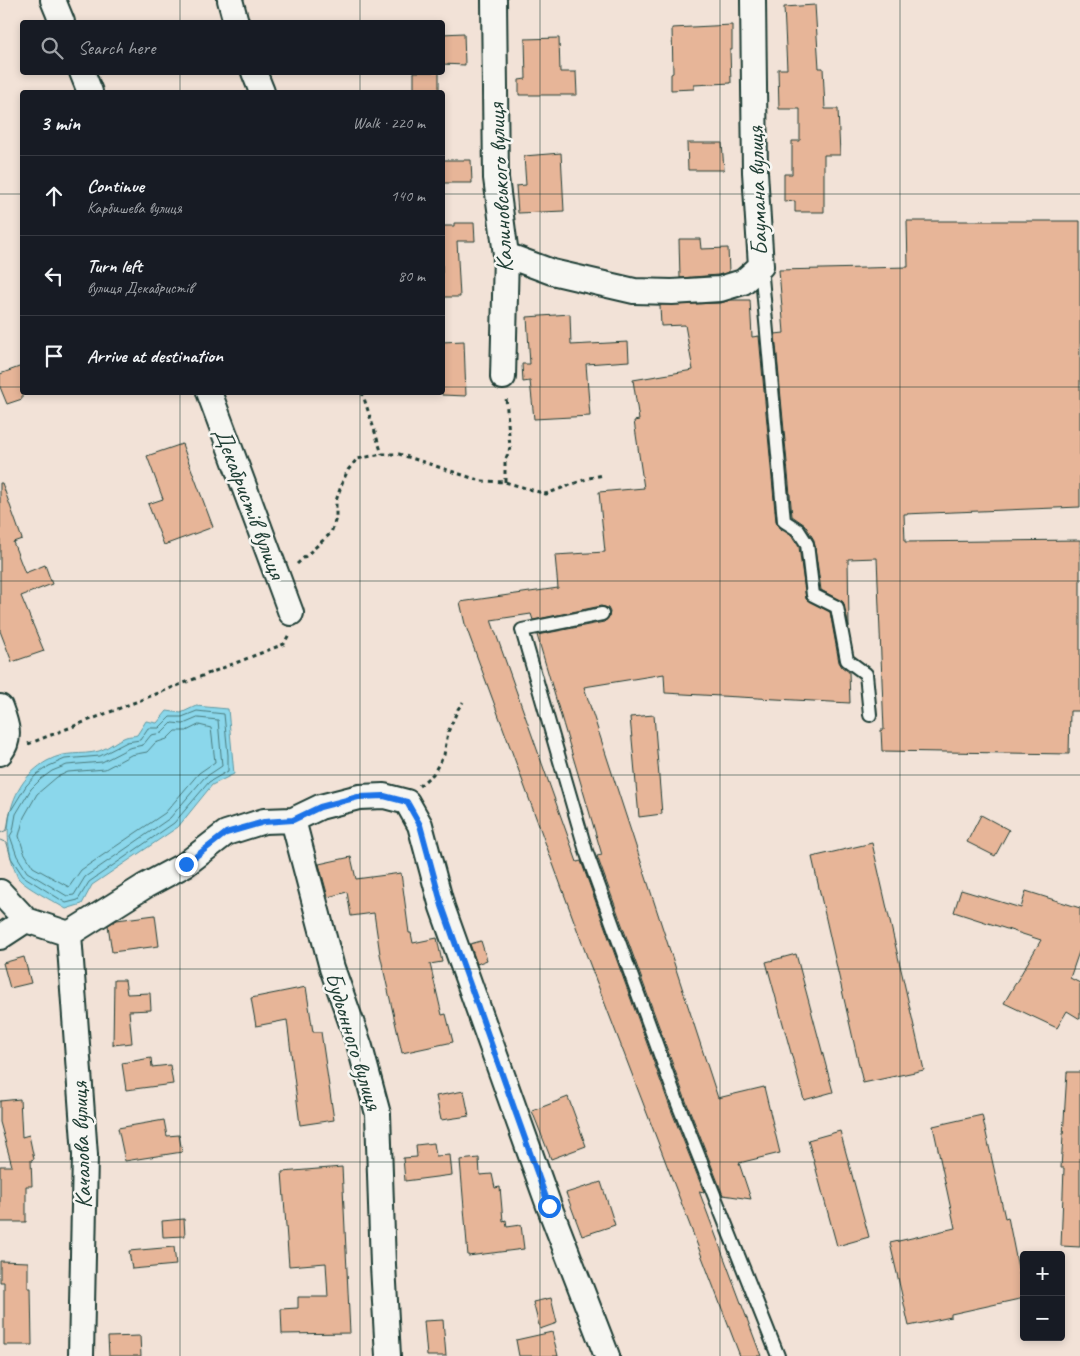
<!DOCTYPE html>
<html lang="en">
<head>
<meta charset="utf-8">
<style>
	body { margin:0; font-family:Caveat,sans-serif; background:#242831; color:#f1f3f6 }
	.controls { position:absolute; right:15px; bottom:15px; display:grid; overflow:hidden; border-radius:5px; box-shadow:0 2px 8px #0003 }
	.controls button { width:45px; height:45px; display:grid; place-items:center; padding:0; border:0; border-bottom:1px solid #363941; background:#171b24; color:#f1f3f6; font:25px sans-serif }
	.stop { position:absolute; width:15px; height:15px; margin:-11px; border:4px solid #1a73e8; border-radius:50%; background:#fff }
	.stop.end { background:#1a73e8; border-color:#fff; box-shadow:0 1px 5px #0008 }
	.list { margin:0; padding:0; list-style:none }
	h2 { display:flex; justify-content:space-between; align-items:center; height:65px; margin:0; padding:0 20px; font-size:21px }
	h2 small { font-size:16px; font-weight:400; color:#9ea1a6 }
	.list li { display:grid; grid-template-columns:32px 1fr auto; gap:15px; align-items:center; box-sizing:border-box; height:80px; padding:0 20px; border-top:1px solid #363941 }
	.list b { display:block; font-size:19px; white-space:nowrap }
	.list p { margin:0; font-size:16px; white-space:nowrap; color:#9ea1a6 }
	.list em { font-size:16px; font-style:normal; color:#9ea1a6 }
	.icon { flex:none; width:28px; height:28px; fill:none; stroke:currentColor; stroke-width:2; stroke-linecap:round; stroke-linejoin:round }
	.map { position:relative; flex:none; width:1080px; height:1356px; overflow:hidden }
	.search { position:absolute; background:#171b24; box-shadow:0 2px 8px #0003; left:20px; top:20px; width:425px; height:55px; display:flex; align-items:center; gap:12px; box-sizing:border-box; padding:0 18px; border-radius:5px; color:#9ea1a6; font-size:19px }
	.panel { position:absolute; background:#171b24; box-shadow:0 2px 8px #0003; left:20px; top:90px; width:425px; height:305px; border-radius:5px }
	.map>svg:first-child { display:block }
</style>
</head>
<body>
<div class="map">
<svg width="1080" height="1356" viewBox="0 0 1080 1356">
	<rect width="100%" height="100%" fill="#f2e2d7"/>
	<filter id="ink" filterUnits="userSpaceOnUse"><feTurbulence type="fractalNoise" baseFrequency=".02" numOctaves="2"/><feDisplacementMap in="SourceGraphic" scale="10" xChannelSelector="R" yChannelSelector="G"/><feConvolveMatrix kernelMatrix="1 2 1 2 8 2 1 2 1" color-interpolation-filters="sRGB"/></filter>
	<g filter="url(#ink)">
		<!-- water -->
		<path fill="#8bd7eb" stroke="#6099a2" d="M 196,706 L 228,709 L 234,774 L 212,785 L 178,827 L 92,885 L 82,904 L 66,909 C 55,902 25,887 18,878 C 0,839 5,785 47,761 C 67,750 80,756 99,751 C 109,748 116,740 126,737 C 129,736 134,736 137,735 L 146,721 L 157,723 L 167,711 L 181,713 Z"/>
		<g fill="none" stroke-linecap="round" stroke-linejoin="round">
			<!-- shore -->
			<path stroke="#4a7b7d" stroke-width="1" d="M 198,718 L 218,720 L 222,766 L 204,778 L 170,818 L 85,877 L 74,895 L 67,896 L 27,872 L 17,856 L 10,836 L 13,831 L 16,814 L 31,789 L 41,779 L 52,771 L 67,765 L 102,762 L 129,748 L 143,745 L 151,735 L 162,733 L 172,723 L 183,724 Z
				M 199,725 L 211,728 L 215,762 L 199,773 L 165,813 L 81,870 L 69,887 L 33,867 L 24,852 L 19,836 L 24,817 L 37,794 L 57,777 L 68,772 L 105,769 L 131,755 L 147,752 L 155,743 L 167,739 L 175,731 L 186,731 Z
				M 0,833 L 7,830 L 10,812 L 26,786 L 37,774 L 49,766 L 65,759 L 100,756 L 127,742 L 140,740 L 148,728 L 159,728 L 170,717 L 182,717 L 197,711 L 224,714 L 228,755 L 228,771 L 209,782 L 174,823 L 89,882 L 78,900 L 66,903 L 23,876 L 11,858 L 7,843 L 0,840"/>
		</g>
		<!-- building -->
		<path fill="#e7b598" stroke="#1f3d34" d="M 815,5 L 819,68 L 823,68 L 825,109 L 838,109 L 840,155 L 824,155 L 824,212 L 795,212 L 795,201 L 784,202 L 784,174 L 792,174 L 792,141 L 800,141 L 800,109 L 779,109 L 778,69 L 787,69 L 784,7 Z
			M 732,25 L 732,50 L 730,50 L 731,83 L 694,85 L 694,89 L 671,90 L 671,74 L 673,73 L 672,28 Z
			M 464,33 L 465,65 L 442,64 L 442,34 Z
			M 559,38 L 560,72 L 576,72 L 577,95 L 519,95 L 519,80 L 526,79 L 525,39 Z
			M 414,72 L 439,72 L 439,92 L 414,92 Z
			M 687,143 L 722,143 L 724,170 L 688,170 Z
			M 561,153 L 564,211 L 518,213 L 516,186 L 526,185 L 524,156 Z
			M 442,160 L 471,160 L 472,183 L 442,183 Z
			M 907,221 L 1080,221 L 1080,507 L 904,514 L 905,542 L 1080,540 L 1080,711 L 1070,711 L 1069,754 L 882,751 L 881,730 L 884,730 L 877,558 L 848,559 L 849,627 L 843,602 L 821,590 L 814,540 L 805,525 L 792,516 L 775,334 L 784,333 L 779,270 L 908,267 Z
			M 454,223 L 474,223 L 475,241 L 457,241 L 460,297 L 442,297 L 442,226 L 454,226 Z
			M 679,239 L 700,239 L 701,249 L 728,248 L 729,272 L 718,275 L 680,278 Z
			M 730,300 L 750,300 L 752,337 L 759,336 L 776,522 L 779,528 L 792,536 L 799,547 L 806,599 L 830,612 L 839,662 L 842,667 L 849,672 L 850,703 L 665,693 L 664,674 L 584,687 L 718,1098 L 764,1087 L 780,1153 L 739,1163 L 751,1199 L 723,1195 L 686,1101 L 597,856 L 602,855 L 537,635 L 604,622 L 609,617 L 610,612 L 608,608 L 601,606 L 533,620 L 531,614 L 491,620 L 577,862 L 581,861 L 670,1107 L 704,1192 L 699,1191 L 761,1356 L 740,1356 L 589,962 L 465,624 L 460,602 L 558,588 L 555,555 L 605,552 L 599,492 L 644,488 L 634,421 L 639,420 L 633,380 L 693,370 L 685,325 L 661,326 L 660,305 L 721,303 Z
			M 570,314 L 571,345 L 628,342 L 629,361 L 586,364 L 590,416 L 534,419 L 530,381 L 523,382 L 522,364 L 530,364 L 527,317 Z
			M 464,341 L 466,396 L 442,395 L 442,342 Z
			M 22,366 L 22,399 L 7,404 L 0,387 L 0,374 Z
			M 182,444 L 213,527 L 164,545 L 148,504 L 163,499 L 147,456 Z
			M 0,483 L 2,483 L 22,539 L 13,542 L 25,573 L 45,565 L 52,584 L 21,596 L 44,651 L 12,662 L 0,631 Z
			M 654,715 L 662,814 L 639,817 L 630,717 Z
			M 981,815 L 1009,830 L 995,856 L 967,842 Z
			M 872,843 L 924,1070 L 863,1083 L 812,857 Z
			M 351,857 L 356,879 L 401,873 L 409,933 L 411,933 L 413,943 L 437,938 L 442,962 L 430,964 L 442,1015 L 446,1014 L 453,1042 L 402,1053 L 380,954 L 374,913 L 351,916 L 347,892 L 328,897 L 319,864 Z
			M 961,890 L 1021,908 L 1026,891 L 1080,908 L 1080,949 L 1070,978 L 1080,983 L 1080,1019 L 1067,1011 L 1057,1028 L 1004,1003 L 1041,940 L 954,912 Z
			M 155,915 L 159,946 L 112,952 L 108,925 L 117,920 Z
			M 481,941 L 487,960 L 477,964 L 470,944 Z
			M 796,954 L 833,1092 L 804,1100 L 766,962 Z
			M 24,957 L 31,983 L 10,988 L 3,963 Z
			M 114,980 L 125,980 L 127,994 L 150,993 L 151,1010 L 129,1011 L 132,1043 L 113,1045 Z
			M 306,987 L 313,1032 L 321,1032 L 334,1120 L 300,1125 L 287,1020 L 256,1026 L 251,998 Z
			M 151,1058 L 152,1067 L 170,1065 L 173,1084 L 126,1090 L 122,1063 Z
			M 1067,1072 L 1080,1072 L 1080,1247 L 1061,1246 L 1064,1168 L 1061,1168 Z
			M 464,1091 L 469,1116 L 441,1120 L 436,1096 Z
			M 568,1097 L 586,1146 L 551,1159 L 532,1111 Z
			M 20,1099 L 22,1137 L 29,1135 L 34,1159 L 31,1160 L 32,1186 L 26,1186 L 26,1222 L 0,1222 L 0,1166 L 12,1166 L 0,1122 L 0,1101 Z
			M 982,1115 L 1005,1218 L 1008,1217 L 1024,1298 L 951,1314 L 951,1317 L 909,1326 L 890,1243 L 955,1228 L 933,1126 Z
			M 164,1120 L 167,1136 L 179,1135 L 182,1152 L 125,1161 L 118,1128 Z
			M 840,1131 L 869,1237 L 837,1246 L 808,1140 Z
			M 434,1143 L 436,1156 L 450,1155 L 452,1175 L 405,1181 L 403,1158 L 417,1157 L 416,1145 Z
			M 479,1158 L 480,1175 L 492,1174 L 495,1188 L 500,1187 L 503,1221 L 506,1220 L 507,1227 L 521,1225 L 524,1249 L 468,1256 L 460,1160 Z
			M 342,1167 L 350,1333 L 282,1334 L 281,1309 L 298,1308 L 298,1297 L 328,1297 L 326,1263 L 289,1266 L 282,1172 Z
			M 601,1182 L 615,1225 L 582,1236 L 566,1193 Z
			M 184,1219 L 185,1236 L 163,1237 L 162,1221 Z
			M 174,1247 L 176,1265 L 132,1269 L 129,1251 Z
			M 0,1261 L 28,1262 L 28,1288 L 31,1288 L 32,1345 L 4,1345 L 4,1282 L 0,1282 Z
			M 551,1298 L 557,1323 L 540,1329 L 533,1302 Z
			M 443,1320 L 446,1356 L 427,1356 L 424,1321 Z
			M 552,1332 L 558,1356 L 519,1356 L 516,1340 Z
			M 140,1336 L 141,1356 L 109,1356 L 108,1337 Z"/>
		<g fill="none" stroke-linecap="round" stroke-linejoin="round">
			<!-- lane casing -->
			<g stroke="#1f3d34" stroke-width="16">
				<path id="lane" d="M 761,266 L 784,521 L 798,530 L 807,544 L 813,595 L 837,607 L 847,660 L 866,674 L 870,715
					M 602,614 L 522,630 L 586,851 L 678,1104 L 778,1356"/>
			</g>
			<!-- street casing -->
			<g stroke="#1f3d34" stroke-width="28">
				<path id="street" d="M 53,0 L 62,22
					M 230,0 L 236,22
					M 494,0 L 496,178 L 506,255 L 503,377
					M 82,72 L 90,92
					M 254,72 L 262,92
					M 506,255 L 552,272 L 634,291 L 672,292 L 720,289 L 743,282 L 761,266 L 755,172 L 753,0
					M 209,392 L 291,613
					M 0,707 C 6,723 12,738 0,753
					M 293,820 L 332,968 L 360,1047 L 378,1114 L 383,1265 L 388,1356
					M 0,892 L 26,920
					M 69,934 L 85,1155 L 81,1356
					M 0,937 L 26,920 L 69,934 L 145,886 L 186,864 L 226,833 L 264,821 L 293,820 L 320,807 L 359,797 L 384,796 L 407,802 L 420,825 L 442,907 L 549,1206 L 607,1356"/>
			</g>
			<!-- path -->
			<path stroke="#1f3d34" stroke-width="3" stroke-dasharray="4 4" stroke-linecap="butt" d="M 362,392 L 382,454
				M 505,482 L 505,461 L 510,448 L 506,397
				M 297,564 L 331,533 L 336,518 L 336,501 L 342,483 L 348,470 L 357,459 L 382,454 L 399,454 L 481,481 L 505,482 L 546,494 L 589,478 L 603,475
				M 28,744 L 284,644 L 289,634
				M 419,786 L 433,774 L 444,755 L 448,732 L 458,709 L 463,702"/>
			<!-- lane -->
			<use href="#lane" stroke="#f6f6f2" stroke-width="12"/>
			<!-- street -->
			<use href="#street" stroke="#f6f6f2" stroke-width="24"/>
		</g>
	</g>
	<g fill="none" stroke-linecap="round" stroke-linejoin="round" filter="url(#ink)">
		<!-- route -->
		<path stroke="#1a73e8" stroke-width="6" d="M 186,864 L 226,833 L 264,822 L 293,820 L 320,807 L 358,797 L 384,796 L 407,802 L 420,825 L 442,906 L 549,1206"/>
	</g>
	<!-- grid -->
	<path fill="none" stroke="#1f3d34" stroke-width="1" stroke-opacity="0.55" d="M 180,0 L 180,22M 360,0 L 360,22M 540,0 L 540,1356M 720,0 L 720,1356M 900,0 L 900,1356M 180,72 L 180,92M 360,72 L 360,92M 0,194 L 22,194M 442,194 L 1080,194M 0,387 L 22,387M 442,387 L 1080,387M 180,392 L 180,1356M 360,392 L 360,1356M 0,581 L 1080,581M 0,775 L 1080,775M 0,969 L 1080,969M 0,1162 L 1080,1162"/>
	<g text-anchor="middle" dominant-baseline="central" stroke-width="5" stroke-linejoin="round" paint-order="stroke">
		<!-- street labels -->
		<g font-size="24" fill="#1f3d34" stroke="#f6f6f2">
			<text transform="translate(500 188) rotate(-93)">Калиновського вулиця</text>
			<text transform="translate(757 191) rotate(-92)">Баумана вулиця</text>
			<text transform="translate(250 503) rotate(69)">Декабристів вулиця</text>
			<text transform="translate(354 1041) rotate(73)">Будьонного вулиця</text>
			<text transform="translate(81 1145) rotate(-92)">Качалова вулиця</text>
		</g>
	</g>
</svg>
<div class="controls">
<button>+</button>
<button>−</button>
</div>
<div class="stop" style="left:549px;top:1206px"></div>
<div class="stop end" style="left:186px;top:864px"></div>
<div class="search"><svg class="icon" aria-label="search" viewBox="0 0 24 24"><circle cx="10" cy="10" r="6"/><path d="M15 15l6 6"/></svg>Search here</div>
<section class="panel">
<h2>3 min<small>Walk · 220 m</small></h2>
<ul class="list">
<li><svg class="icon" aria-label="ahead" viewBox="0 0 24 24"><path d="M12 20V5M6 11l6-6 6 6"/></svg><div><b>Continue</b><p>Карбишева вулиця</p></div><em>140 m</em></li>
<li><svg class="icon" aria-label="left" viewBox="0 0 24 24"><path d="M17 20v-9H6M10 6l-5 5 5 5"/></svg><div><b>Turn left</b><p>вулиця Декабристів</p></div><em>80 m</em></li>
<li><svg class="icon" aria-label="arrive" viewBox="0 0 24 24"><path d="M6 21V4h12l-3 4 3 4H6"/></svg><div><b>Arrive at destination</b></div></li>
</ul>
</section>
</div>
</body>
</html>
